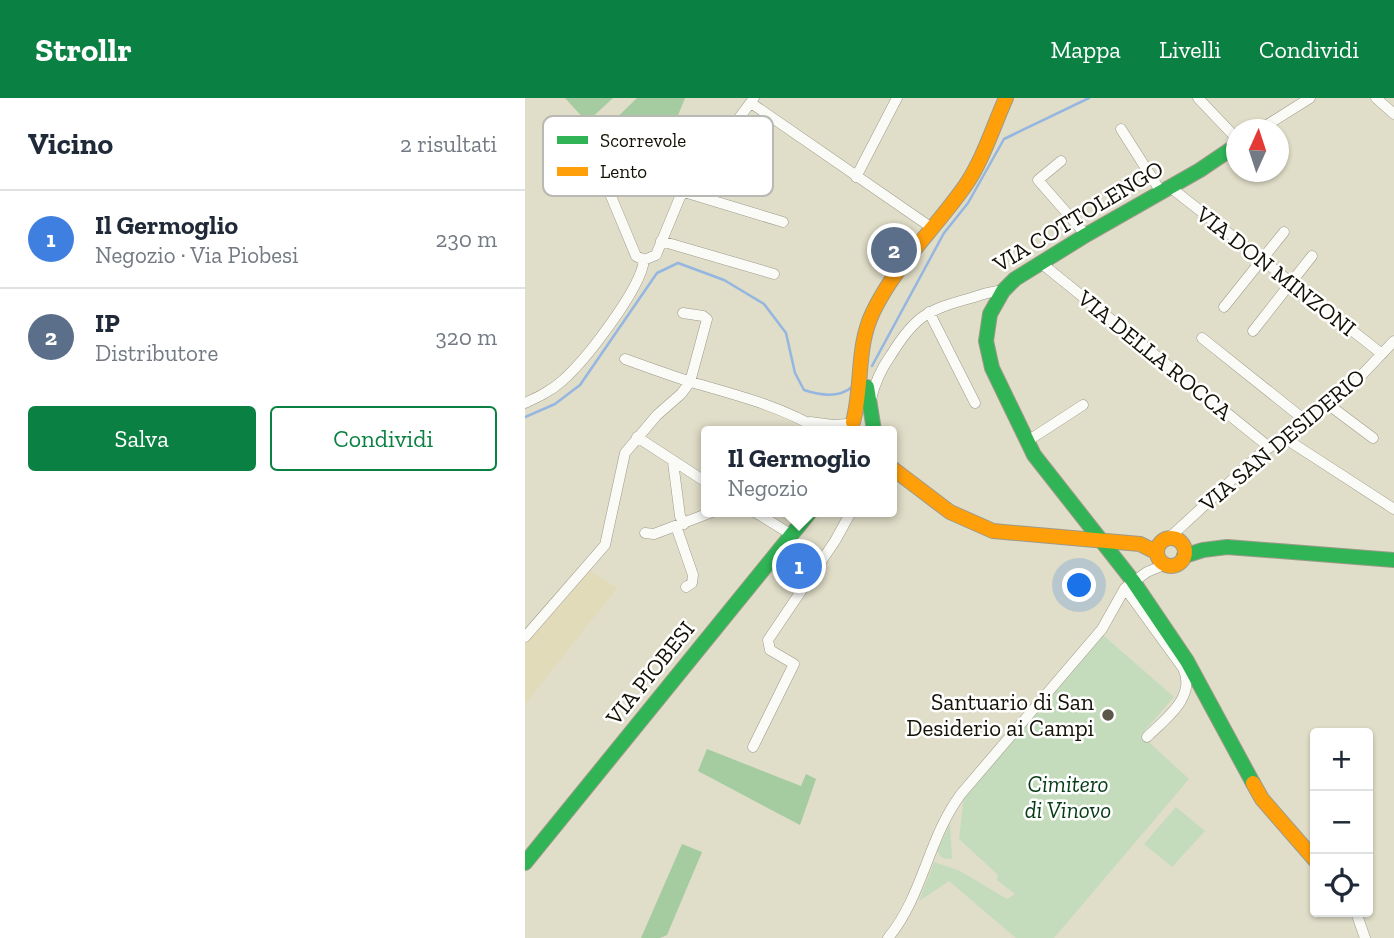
<!DOCTYPE html>
<html lang="it">
<head>
<meta charset="utf-8">
<style>
	body { margin:0; font-family:"Zilla Slab",serif; background:#f6f6f7; color:#1f2937 }
	.controls { position:absolute; right:21px; bottom:21px; display:grid; overflow:hidden; border-radius:7px; box-shadow:0 2px 5px #0004 }
	.controls button { width:63px; height:63px; display:grid; place-items:center; padding:0; border:0; border-bottom:2px solid #e0e1e3; background:#fff; color:#1f2937; font:35px sans-serif }
	.compass { position:absolute; left:701px; top:21px; width:63px; height:63px; border-radius:50%; background:#fff; box-shadow:0 2px 5px #0004; rotate:3deg }
	.you { position:absolute; left:555px; top:488px; width:24px; height:24px; margin:-18px; border:5px solid #fff; border-radius:50%; background:#1a73e8; box-shadow:0 0 0 10px #1a73e833 }
	.badge { display:grid; place-items:center; width:46px; height:46px; border-radius:50%; background:#0b8043; color:#fff; font-size:23px; font-weight:700 }
	.pin { position:absolute; translate:-50% -50%; border:4px solid #fff; box-shadow:0 2px 7px #0006 }
	.popup { position:absolute; left:176px; top:328px; width:196px; height:91px; box-sizing:border-box; display:grid; place-content:center; border-radius:7px; background:#fff; filter:drop-shadow(0 2px 5px #0005); font-size:23px; white-space:nowrap; color:#747a83 }
	.popup b { font-size:26px; color:#1f2937 }
	.popup::after { content:''; position:absolute; left:50%; top:100%; margin-left:-14px; border:14px solid transparent; border-top-color:#fff }
	.list { margin:0; padding:0; list-style:none }
	h2 { display:flex; justify-content:space-between; align-items:center; height:91px; margin:0; padding:0 28px; font-size:30px }
	h2 small { font-size:23px; font-weight:400; color:#747a83 }
	.list li { display:grid; grid-template-columns:46px 1fr auto; gap:21px; align-items:center; box-sizing:border-box; height:98px; padding:0 28px; border-top:2px solid #e0e1e3 }
	.list b { display:block; font-size:26px; white-space:nowrap }
	.list p { margin:0; font-size:23px; white-space:nowrap; color:#747a83 }
	.list em { font-size:23px; font-style:normal; color:#747a83 }
	.actions { display:flex; gap:14px; padding:21px 28px }
	.actions a { flex:1; padding:16px 0; border:2px solid #0b8043; border-radius:7px; text-align:center; font-size:24px; color:#0b8043 }
	.actions .main { background:#0b8043; color:#fff }
	.icon { flex:none; width:38px; height:38px; fill:none; stroke:currentColor; stroke-width:2; stroke-linecap:round; stroke-linejoin:round }
	.map { position:relative; flex:none; width:869px; height:840px; overflow:hidden }
	header { display:flex; align-items:center; gap:42px; box-sizing:border-box; height:98px; padding:0 35px; background:#0b8043; color:#fff }
	header strong { font-size:33px }
	nav { display:flex; gap:38px; margin-inline-start:auto; font-size:24px }
	main { display:flex }
	aside { flex:1; background:#fff }
	.map>svg:first-child { display:block }
</style>
</head>
<body>
<header>
<strong>Strollr</strong>
<nav><a>Mappa</a><a>Livelli</a><a>Condividi</a></nav>
</header>
<main>
<aside>
<h2>Vicino<small>2 risultati</small></h2>
<ul class="list">
<li><span class="badge" style="background:#3f7fe0">1</span><div><b>Il Germoglio</b><p>Negozio · Via Piobesi</p></div><em>230 m</em></li>
<li><span class="badge" style="background:#5c6f8a">2</span><div><b>IP</b><p>Distributore</p></div><em>320 m</em></li>
</ul>
<div class="actions"><a class="main">Salva</a><a>Condividi</a></div>
</aside>
<div class="map">
<svg width="869" height="840" viewBox="0 0 869 840">
	<rect width="100%" height="100%" fill="#e0ddc8"/>
	<!-- built -->
	<path fill="#e2dbb9" d="M 65,473 L 92,490 L 0,606 L 0,547 Z"/>
	<!-- green -->
	<path fill="#c4dcbc" d="M 578,537 L 649,599 L 616,637 L 664,681 L 529,840 L 491,840 L 424,783 L 394,803 L 409,764 L 435,773 L 482,801 L 490,796 L 472,782 L 473,777 L 434,741 L 439,697 Z
		M 651,709 L 680,733 L 647,769 L 619,746 Z
		M 425,726 L 427,761 L 417,760 L 412,753 Z"/>
	<!-- forest -->
	<path fill="#a5cba0" d="M 40,0 L 88,0 L 62,24 Z
		M 112,0 L 160,0 L 143,42 L 134,74 L 124,92 L 73,38 Z
		M 182,651 L 276,688 L 281,676 L 291,681 L 275,727 L 173,673 Z
		M 157,746 L 177,754 L 142,837 L 135,840 L 116,840 Z"/>
	<g fill="none" stroke-linecap="round" stroke-linejoin="round">
		<!-- stream -->
		<path stroke="#94b6e0" stroke-width="2.5" d="M 347,268 L 419,135 L 443,105 L 479,41 L 564,0
			M 0,319 L 30,306 L 55,287 L 132,175 L 153,165 L 199,182 L 239,206 L 261,235 L 270,275 L 279,292 C 294,297 313,301 327,289"/>
		<!-- street casing -->
		<g stroke="#9d9a8a" stroke-width="11">
			<path id="street" d="M 673,0 L 712,41
				M 851,0 L 869,16
				M 226,5 L 407,130
				M 596,31 L 636,94
				M 734,32 L 785,0
				M 536,63 L 513,82 L 561,137
				M 78,79 L 111,158 L 119,162 L 131,157 L 155,99 L 229,0
				M 331,79 L 372,0
				M 645,89 L 857,256
				M 159,94 L 258,124
				M 136,143 L 249,176
				M 516,165 L 744,349
				M 699,209 L 759,134
				M 404,214 L 450,305
				M 728,233 L 787,158
				M 677,240 L 781,323
				M 100,261 C 122,269 144,277 166,284 C 211,297 256,308 297,333
				M 346,301 C 350,284 356,271 366,257 C 390,218 402,212 446,200 C 457,197 466,192 478,193
				M 0,305 C 13,299 26,293 37,283 C 60,263 116,191 119,162
				M 804,307 L 848,340
				M 285,324 L 308,327 L 323,326
				M 112,339 L 181,384
				M 758,339 L 869,411
				M 501,344 L 558,307
				M 148,364 L 155,418 L 159,426
				M 230,414 L 267,437
				M 151,428 L 168,477 L 167,485 L 161,489
				M 120,435 L 129,436 L 187,414
				M 644,440 L 734,357 L 804,307 L 832,282 L 869,243
				M 600,490 L 658,570 C 672,599 640,621 622,639
				M 0,539 L 80,447 L 100,355 L 132,317 L 156,296 L 165,284 L 182,221 L 178,218 L 158,215
				M 228,649 L 269,566 L 245,552 L 243,542 L 310,443 L 326,414
				M 831,814 L 840,840
				M 363,840 C 398,798 403,740 436,696 L 577,531 L 600,490 L 622,474 L 639,467"/>
		</g>
		<!-- fast casing -->
		<g stroke="#9d9a8a" stroke-width="16">
			<path id="fast" d="M 712,47 L 675,72 L 561,137 L 490,181 L 478,193 L 465,216 L 461,243 L 467,270 L 509,357 L 608,483 L 662,563 L 728,685
				M 342,289 L 349,332
				M 659,458 L 678,452 L 702,449 L 869,462
				M 0,765 L 285,414"/>
		</g>
		<!-- slow casing -->
		<g stroke="#9d9a8a" stroke-width="16">
			<path id="slow" d="M 328,324 C 338,287 331,249 348,214 C 371,166 410,131 440,88 C 458,62 468,29 481,0
				M 367,370 L 425,414 L 468,433 L 615,446 L 631,454
				M632 454a14 14 0 1 1 28 0a14 14 0 1 1-28 0Z
				M 728,685 L 737,701 L 790,762"/>
		</g>
		<!-- street -->
		<use href="#street" stroke="#fafaf7" stroke-width="10"/>
		<!-- fast -->
		<use href="#fast" stroke="#30b455" stroke-width="14"/>
		<!-- slow -->
		<use href="#slow" stroke="#ff9f0a" stroke-width="14"/>
	</g>
	<!-- markers -->
	<circle fill="#5b5849" stroke="#fff" stroke-width="2.5" cx="583" cy="617" r="7"/>
	<g text-anchor="middle" dominant-baseline="central" stroke-width="5" stroke-linejoin="round" paint-order="stroke">
		<!-- street labels -->
		<g font-size="23" fill="#141105" stroke="#fff">
			<text transform="translate(553 118) rotate(-31)">VIA COTTOLENGO</text>
			<text transform="translate(751 173) rotate(38)">VIA DON MINZONI</text>
			<text transform="translate(630 257) rotate(39)">VIA DELLA ROCCA</text>
			<text transform="translate(757 342) rotate(-40)">VIA SAN DESIDERIO</text>
			<text transform="translate(125 575) rotate(-51)">VIA PIOBESI</text>
		</g>
		<!-- poi labels -->
		<g font-size="23" fill="#141105" stroke="#fff" text-anchor="end">
			<text x="569" y="604">Santuario di San<tspan x="569" dy="26">Desiderio ai Campi</tspan></text>
		</g>
		<!-- park labels -->
		<g font-size="23" font-style="italic" fill="#053c15" stroke="#fff">
			<text x="543" y="686">Cimitero<tspan x="543" dy="26">di Vinovo</tspan></text>
		</g>
	</g>
	<!-- legend -->
	<rect x="18" y="18" width="230" height="80" rx="10" fill="#fff" stroke="#b8b8b4" stroke-width="2"/>
	<rect x="32" y="38" width="31" height="8" fill="#30b455"/>
	<rect x="32" y="69" width="31" height="9" fill="#ff9f0a"/>
	<g font-size="19" fill="#141105">
		<text x="75" y="49">Scorrevole</text>
		<text x="75" y="80">Lento</text>
	</g>
</svg>
<div class="controls">
<button>+</button>
<button>−</button>
<button><svg class="icon" aria-label="locate" viewBox="0 0 24 24"><circle cx="12" cy="12" r="6"/><path d="M12 2v4M12 18v4M2 12h4M18 12h4"/></svg></button>
</div>
<svg class="compass" viewBox="-18 -18 36 36"><path d="M0-13l5 13h-10z" fill="#e53935"/><path d="M0 13l5-13h-10z" fill="#747a83"/></svg>
<div class="you"></div>
<div class="pin badge" style="left:274px;top:468px;background:#3f7fe0">1</div>
<div class="popup"><b>Il Germoglio</b>Negozio</div>
<div class="pin badge" style="left:369px;top:152px;background:#5c6f8a">2</div>
</div>
</main>
</body>
</html>
